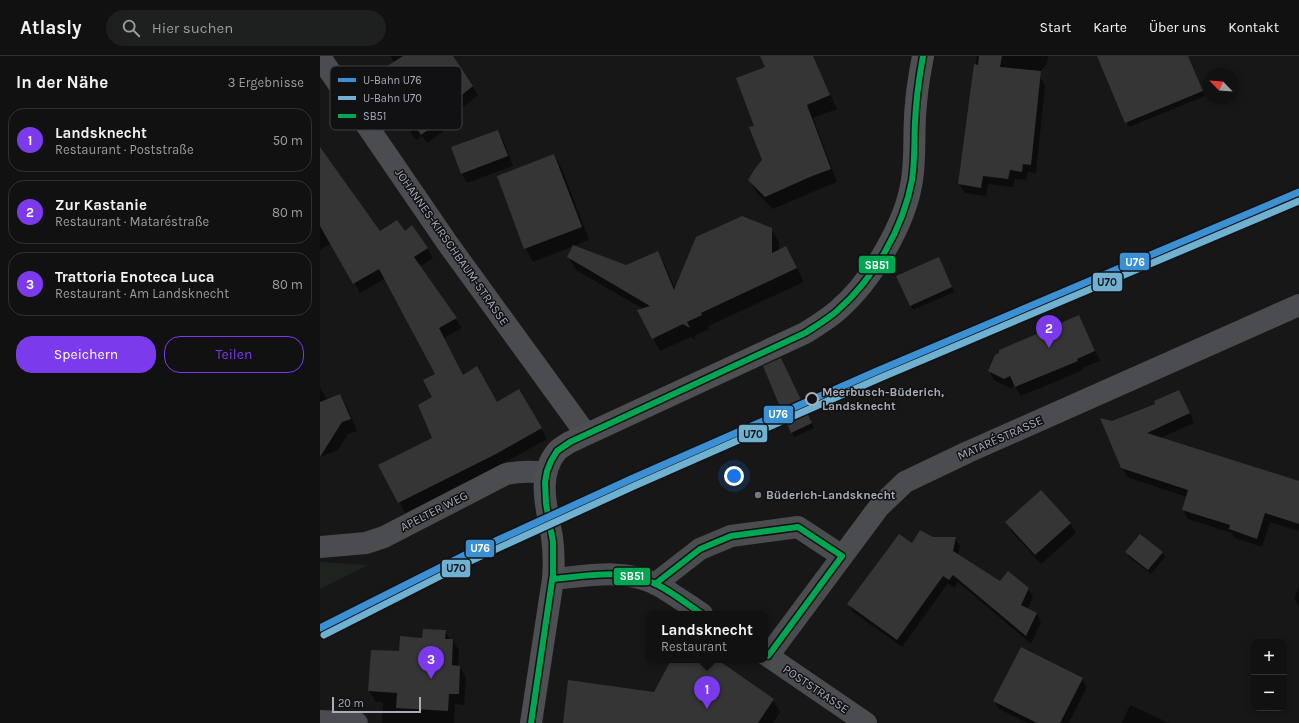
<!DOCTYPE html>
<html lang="de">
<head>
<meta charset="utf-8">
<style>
	body { margin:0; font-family:Karla,sans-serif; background:#1e1f1f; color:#f1f3f6 }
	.controls { position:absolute; right:12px; bottom:12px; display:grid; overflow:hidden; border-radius:8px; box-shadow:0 2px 6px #0003 }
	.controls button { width:36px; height:36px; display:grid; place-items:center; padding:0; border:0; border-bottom:1px solid #303131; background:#111; color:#f1f3f6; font:20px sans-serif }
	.compass { position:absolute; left:883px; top:12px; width:36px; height:36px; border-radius:50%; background:#111; box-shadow:0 2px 6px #0003; rotate:295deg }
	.scale { position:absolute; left:12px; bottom:10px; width:89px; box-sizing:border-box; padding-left:4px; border:2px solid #a8adb8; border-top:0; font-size:11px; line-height:14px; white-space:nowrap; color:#a8adb8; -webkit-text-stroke:3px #111113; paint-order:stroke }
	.you { position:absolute; left:414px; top:420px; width:14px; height:14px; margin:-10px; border:3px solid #fff; border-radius:50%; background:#1a73e8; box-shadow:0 0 0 6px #1a73e833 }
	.badge { display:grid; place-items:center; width:26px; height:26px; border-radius:50%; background:#7c3aed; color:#fff; font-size:13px; font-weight:700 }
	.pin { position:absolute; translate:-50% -33px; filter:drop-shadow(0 1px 2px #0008) }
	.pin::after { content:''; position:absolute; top:21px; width:14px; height:12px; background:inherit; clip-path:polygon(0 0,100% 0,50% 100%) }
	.popup { position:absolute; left:326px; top:555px; width:122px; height:52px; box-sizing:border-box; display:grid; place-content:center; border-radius:8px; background:#111; filter:drop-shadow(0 1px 3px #0005); font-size:13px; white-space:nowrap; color:#9c9d9f }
	.popup b { font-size:15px; color:#f1f3f6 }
	.popup::after { content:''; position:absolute; left:50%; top:100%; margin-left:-8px; border:8px solid transparent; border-top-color:#111 }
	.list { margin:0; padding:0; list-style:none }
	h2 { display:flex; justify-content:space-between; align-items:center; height:52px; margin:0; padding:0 16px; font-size:17px }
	h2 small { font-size:13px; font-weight:400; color:#9c9d9f }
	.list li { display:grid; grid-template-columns:26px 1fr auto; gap:12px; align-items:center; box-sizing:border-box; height:64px; margin:0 8px 8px; padding:0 8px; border:1px solid #303131; border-radius:16px }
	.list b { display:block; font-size:15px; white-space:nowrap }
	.list p { margin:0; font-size:13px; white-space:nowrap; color:#9c9d9f }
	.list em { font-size:13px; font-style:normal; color:#9c9d9f }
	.actions { display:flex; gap:8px; padding:12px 16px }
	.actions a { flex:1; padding:9px 0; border:1px solid #7c3aed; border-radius:16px; text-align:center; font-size:14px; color:#7c3aed }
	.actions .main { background:#7c3aed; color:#fff }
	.icon { flex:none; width:22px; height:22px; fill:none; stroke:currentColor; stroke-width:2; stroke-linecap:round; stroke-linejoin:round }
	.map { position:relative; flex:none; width:979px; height:667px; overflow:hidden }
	header { display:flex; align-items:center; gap:24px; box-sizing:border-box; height:56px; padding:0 20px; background:#111; border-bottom:1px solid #303131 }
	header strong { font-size:19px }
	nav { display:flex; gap:22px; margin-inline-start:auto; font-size:14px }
	.search { width:280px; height:36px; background:#1e1f1f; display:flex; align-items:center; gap:10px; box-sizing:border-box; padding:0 14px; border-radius:22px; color:#9c9d9f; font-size:15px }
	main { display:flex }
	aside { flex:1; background:#111 }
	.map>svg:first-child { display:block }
</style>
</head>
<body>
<header>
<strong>Atlasly</strong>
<div class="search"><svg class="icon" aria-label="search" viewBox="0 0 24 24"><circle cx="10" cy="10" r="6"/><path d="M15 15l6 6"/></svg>Hier suchen</div>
<nav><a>Start</a><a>Karte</a><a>Über uns</a><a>Kontakt</a></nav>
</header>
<main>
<aside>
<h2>In der Nähe<small>3 Ergebnisse</small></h2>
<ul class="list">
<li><span class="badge">1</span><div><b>Landsknecht</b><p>Restaurant · Poststraße</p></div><em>50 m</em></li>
<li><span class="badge">2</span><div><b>Zur Kastanie</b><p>Restaurant · Mataréstraße</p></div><em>80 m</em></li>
<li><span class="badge">3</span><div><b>Trattoria Enoteca Luca</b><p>Restaurant · Am Landsknecht</p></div><em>80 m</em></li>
</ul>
<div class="actions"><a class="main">Speichern</a><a>Teilen</a></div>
</aside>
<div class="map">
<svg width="979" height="667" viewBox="0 0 979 667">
	<rect width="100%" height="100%" fill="#171717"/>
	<!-- green -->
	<path fill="#1d241e" d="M 0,506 L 48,509 L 0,533 Z"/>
	<!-- shadow -->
	<path fill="#0007" d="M 70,0 L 127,0 L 152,30 L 158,39 L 138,55 L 142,62 L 107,87 L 102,80 L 96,84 L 52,21 L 75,7 Z
		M 441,0 L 492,0 L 517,53 L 493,62 L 517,126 L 497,134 L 453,153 L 437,137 L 429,124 L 443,104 L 435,71 L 447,12 Z
		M 657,0 L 728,0 L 727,7 L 714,24 L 720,21 L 725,30 L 716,117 L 708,116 L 706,124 L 695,123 L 693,131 L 668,128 L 666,140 L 645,137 L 639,128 Z
		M 778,0 L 868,0 L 885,40 L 809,71 Z
		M 178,75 L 183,84 L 193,110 L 147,127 L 142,118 Z
		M 0,93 L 60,177 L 85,176 L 107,192 L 113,202 L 100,211 L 142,272 L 124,282 L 143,320 L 176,347 L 199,334 L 227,383 L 182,408 L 85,457 L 60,409 L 114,382 L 113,341 L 116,318 L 66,222 L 40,237 L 11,187 L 0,194 Z
		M 234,99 L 242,113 L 269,184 L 213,206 L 205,192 Z
		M 451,173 L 459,186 L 459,195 L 466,192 L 484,226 L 388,270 L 389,273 L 374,280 L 376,284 L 371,281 L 340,295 L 333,282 L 323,253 L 256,214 L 248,201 L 306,211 L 337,196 L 345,209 L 355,233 Z
		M 621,207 L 634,236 L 593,254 L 578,221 Z
		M 759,260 L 780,305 L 762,312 L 763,314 L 701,340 L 695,330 L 690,332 L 674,324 L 669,315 L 741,268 Z
		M 463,308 L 494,372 L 474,381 L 472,376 Z
		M 0,331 L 7,344 L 20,339 L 27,351 L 37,375 L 28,378 L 18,394 L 0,401 Z
		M 864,344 L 874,367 L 840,382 L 979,426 L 979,471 L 978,475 L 950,466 L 942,491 L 915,482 L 912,477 L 868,463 L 863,454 L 867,441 L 807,421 L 802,411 L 792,367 Z
		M 687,467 L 750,467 L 756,477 L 721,508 L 692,476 Z
		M 613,482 L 635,482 L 640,490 L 638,499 L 681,527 L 708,532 L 713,541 L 707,553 L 717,558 L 721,566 L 711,588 L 638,526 L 634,532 L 628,527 L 582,591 L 533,556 L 529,548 L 592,489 Z
		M 807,496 L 842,497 L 845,501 L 831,518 L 809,501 Z
		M 979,531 L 979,550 L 974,542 Z
		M 125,575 L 130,584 L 133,584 L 139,595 L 138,611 L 140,611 L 146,622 L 144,649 L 135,648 L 134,667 L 62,667 L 63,646 L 56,646 L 49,635 L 80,596 L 103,583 Z
		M 352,604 L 395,604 L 453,644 L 460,656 L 453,667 L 244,667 L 334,637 Z
		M 762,623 L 767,631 L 749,667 L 707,667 L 679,653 L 674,645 Z
		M 810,649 L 849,667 L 802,667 Z"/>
	<!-- building -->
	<path fill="#353536" d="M 83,0 L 133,0 L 153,30 L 133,46 L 138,52 L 101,79 L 96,71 L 90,75 L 50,21 Z
		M 440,0 L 493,0 L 510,39 L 487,49 L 511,113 L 490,121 L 445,141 L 428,124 L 434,114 L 442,104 L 429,71 L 434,70 L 416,22 L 445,11 Z
		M 659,0 L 682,0 L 680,11 L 721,15 L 711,109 L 703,108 L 702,116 L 690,114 L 688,123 L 663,120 L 661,132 L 638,128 L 654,8 L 658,9 Z
		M 777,0 L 868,0 L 883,35 L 805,67 Z
		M 178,74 L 188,100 L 141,118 L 131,91 Z
		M 0,91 L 60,175 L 77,164 L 85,175 L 92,169 L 108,192 L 94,201 L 137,262 L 119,272 L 143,319 L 157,310 L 177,346 L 199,333 L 222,372 L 176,398 L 78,447 L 58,409 L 112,382 L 98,349 L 112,341 L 103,324 L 115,318 L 59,213 L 33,228 L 0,170 Z
		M 234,98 L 262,171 L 204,193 L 177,120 Z
		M 422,160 L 452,172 L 452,197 L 466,190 L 477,212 L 381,257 L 382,259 L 367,266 L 370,272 L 363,268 L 332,283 L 317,254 L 330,250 L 247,201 L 253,189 L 306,209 L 338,195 L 354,234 L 376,181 Z
		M 619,201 L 632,231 L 590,250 L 576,220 Z
		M 759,259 L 775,295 L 757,303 L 758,305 L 695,331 L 690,320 L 684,323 L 668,315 L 675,299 L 679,297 L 679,294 L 721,276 L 720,273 L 740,265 L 741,267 Z
		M 461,302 L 492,367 L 471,377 L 443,310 Z
		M 859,334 L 870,357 L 827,377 L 979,425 L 979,468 L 945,457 L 937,483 L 909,473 L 910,469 L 862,454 L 868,434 L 801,412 L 780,362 L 792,365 L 835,348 L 834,345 Z
		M 20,338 L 31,363 L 22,366 L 0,401 L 0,346 Z
		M 721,434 L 751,467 L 715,499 L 685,466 Z
		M 600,474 L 613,481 L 636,481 L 633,495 L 680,525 L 688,515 L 709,532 L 701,549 L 717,557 L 706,580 L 633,519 L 629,524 L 623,520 L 577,584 L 527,548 L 579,478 L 592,487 Z
		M 820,478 L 843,496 L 828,514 L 805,496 Z
		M 103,573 L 126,574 L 125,583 L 133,583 L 132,609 L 140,610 L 139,638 L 129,638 L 128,655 L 76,652 L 77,637 L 48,635 L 51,594 L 79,595 L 80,580 L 102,582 Z
		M 701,591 L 763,622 L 740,667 L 717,667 L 673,645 Z
		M 351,604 L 398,604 L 454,643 L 438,667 L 243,667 L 248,624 L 334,636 Z"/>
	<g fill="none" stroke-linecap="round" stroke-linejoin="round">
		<!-- minor -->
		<path stroke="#4b4c50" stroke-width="22" d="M 0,1 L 128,188 L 266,378
			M 0,491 L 46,487 L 64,481 L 186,418 C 200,415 212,415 226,417
			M 233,523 C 266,520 305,512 336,528 C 352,537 367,548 382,558
			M 335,528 L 380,493 L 411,480 L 478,471 L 522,500
			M 445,598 L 546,667
			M 448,600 L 559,451 L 585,426 L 648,396 L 979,249
			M 0,665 L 37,667"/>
		<!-- major -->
		<path stroke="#4d4f52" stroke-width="22" d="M 211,667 L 233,523 C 234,509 234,495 232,481 C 227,453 216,420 237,395 C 240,392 245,389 250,386 L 485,277 C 496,270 508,263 518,254 C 551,226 586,167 592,124 C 596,99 593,73 596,48 C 597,32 600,16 603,0"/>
		<!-- bus-1 casing -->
		<g stroke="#111113" stroke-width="9">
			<path id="bus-1" d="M 233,523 C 267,520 304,512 336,528 C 352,536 367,548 382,558
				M 335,528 L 380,493 L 411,480 L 478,471 L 522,500
				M 448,600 L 522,500
				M 211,667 L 233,518 L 233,486 L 226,448 L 225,426 L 227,415 L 231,405 L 237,395 L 250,386 L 485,277 C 496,270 508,263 518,254 C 554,222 583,173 592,124 C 595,105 594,86 595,66 C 596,44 599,22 603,0"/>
		</g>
		<!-- bus-1 -->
		<use href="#bus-1" stroke="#00a651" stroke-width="6"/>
		<!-- metro-1 casing -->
		<g stroke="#111113" stroke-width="10">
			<path id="metro-1" d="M 0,572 L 145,499 L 311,423 L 557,315 L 979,136"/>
		</g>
		<!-- metro-2 casing -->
		<g stroke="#111113" stroke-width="10">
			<path id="metro-2" d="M 4,579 L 148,506 L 314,430 L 560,322 L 979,145"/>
		</g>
		<!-- metro-1 -->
		<use href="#metro-1" stroke="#3a90d3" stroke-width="7"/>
		<!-- metro-2 -->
		<use href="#metro-2" stroke="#70b1d0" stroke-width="7"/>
	</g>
	<!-- markers -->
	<circle fill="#111113" stroke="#a8adb8" stroke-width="2" cx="492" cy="343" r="6"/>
	<circle fill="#757880" stroke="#111113" stroke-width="1.5" cx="438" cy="439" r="4"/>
	<g text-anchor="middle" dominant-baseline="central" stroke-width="3" stroke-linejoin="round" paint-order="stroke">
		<!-- street labels -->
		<g font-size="12" fill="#a8adb8" stroke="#111113">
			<text transform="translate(132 191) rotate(55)">JOHANNES-KIRSCHBAUM-STRASSE</text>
			<text transform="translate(680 382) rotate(-24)">MATARÉSTRASSE</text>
			<text transform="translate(114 455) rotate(-27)">APELTER WEG</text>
			<text transform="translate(496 633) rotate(34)">POSTSTRASSE</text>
		</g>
		<!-- stop labels -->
		<g font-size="12" font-weight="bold" fill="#a8adb8" stroke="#111113" text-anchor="start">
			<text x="502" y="336">Meerbusch-Büderich,<tspan x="502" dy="14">Landsknecht</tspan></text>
		</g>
		<!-- poi labels -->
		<g font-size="12" font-weight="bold" fill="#a8adb8" stroke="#111113" text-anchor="start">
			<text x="446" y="439">Büderich-Landsknecht</text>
		</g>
	</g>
	<!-- legend -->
	<rect x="10" y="10" width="132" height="64" rx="6" fill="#111113" stroke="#3e4045" stroke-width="1"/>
	<rect x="18" y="22" width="18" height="4" fill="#3a90d3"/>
	<rect x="18" y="40" width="18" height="4" fill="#70b1d0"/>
	<rect x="18" y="58" width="18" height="4" fill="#00a651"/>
	<g font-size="11" fill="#a8adb8">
		<text x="43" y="28">U-Bahn U76</text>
		<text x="43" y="46">U-Bahn U70</text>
		<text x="43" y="64">SB51</text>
	</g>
	<g stroke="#111113" stroke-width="1.5">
		<rect x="799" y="196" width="31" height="19" rx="4" fill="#3a90d3"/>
		<rect x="538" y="199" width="38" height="19" rx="4" fill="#00a651"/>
		<rect x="772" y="216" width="31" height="20" rx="4" fill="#70b1d0"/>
		<rect x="443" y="349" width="31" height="19" rx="4" fill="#3a90d3"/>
		<rect x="418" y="368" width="30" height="19" rx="4" fill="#70b1d0"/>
		<rect x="145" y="483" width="30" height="19" rx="4" fill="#3a90d3"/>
		<rect x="121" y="503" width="30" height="19" rx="4" fill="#70b1d0"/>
		<rect x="293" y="511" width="38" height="19" rx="4" fill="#00a651"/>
	</g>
	<g font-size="11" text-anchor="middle" font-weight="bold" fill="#fff">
		<text x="815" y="210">U76</text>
		<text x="557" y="213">SB51</text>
		<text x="458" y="362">U76</text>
		<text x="160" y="496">U76</text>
		<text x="312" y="524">SB51</text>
	</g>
	<g font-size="11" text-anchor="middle" font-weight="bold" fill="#111">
		<text x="787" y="230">U70</text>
		<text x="433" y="382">U70</text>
		<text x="136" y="516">U70</text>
	</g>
</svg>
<div class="controls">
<button>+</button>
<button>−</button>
</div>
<svg class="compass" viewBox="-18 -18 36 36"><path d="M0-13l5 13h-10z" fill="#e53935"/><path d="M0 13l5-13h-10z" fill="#9c9d9f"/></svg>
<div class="scale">20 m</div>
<div class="you"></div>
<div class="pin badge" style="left:387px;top:653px">1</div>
<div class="popup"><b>Landsknecht</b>Restaurant</div>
<div class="pin badge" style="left:729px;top:292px">2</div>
<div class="pin badge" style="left:111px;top:623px">3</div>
</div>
</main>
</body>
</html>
